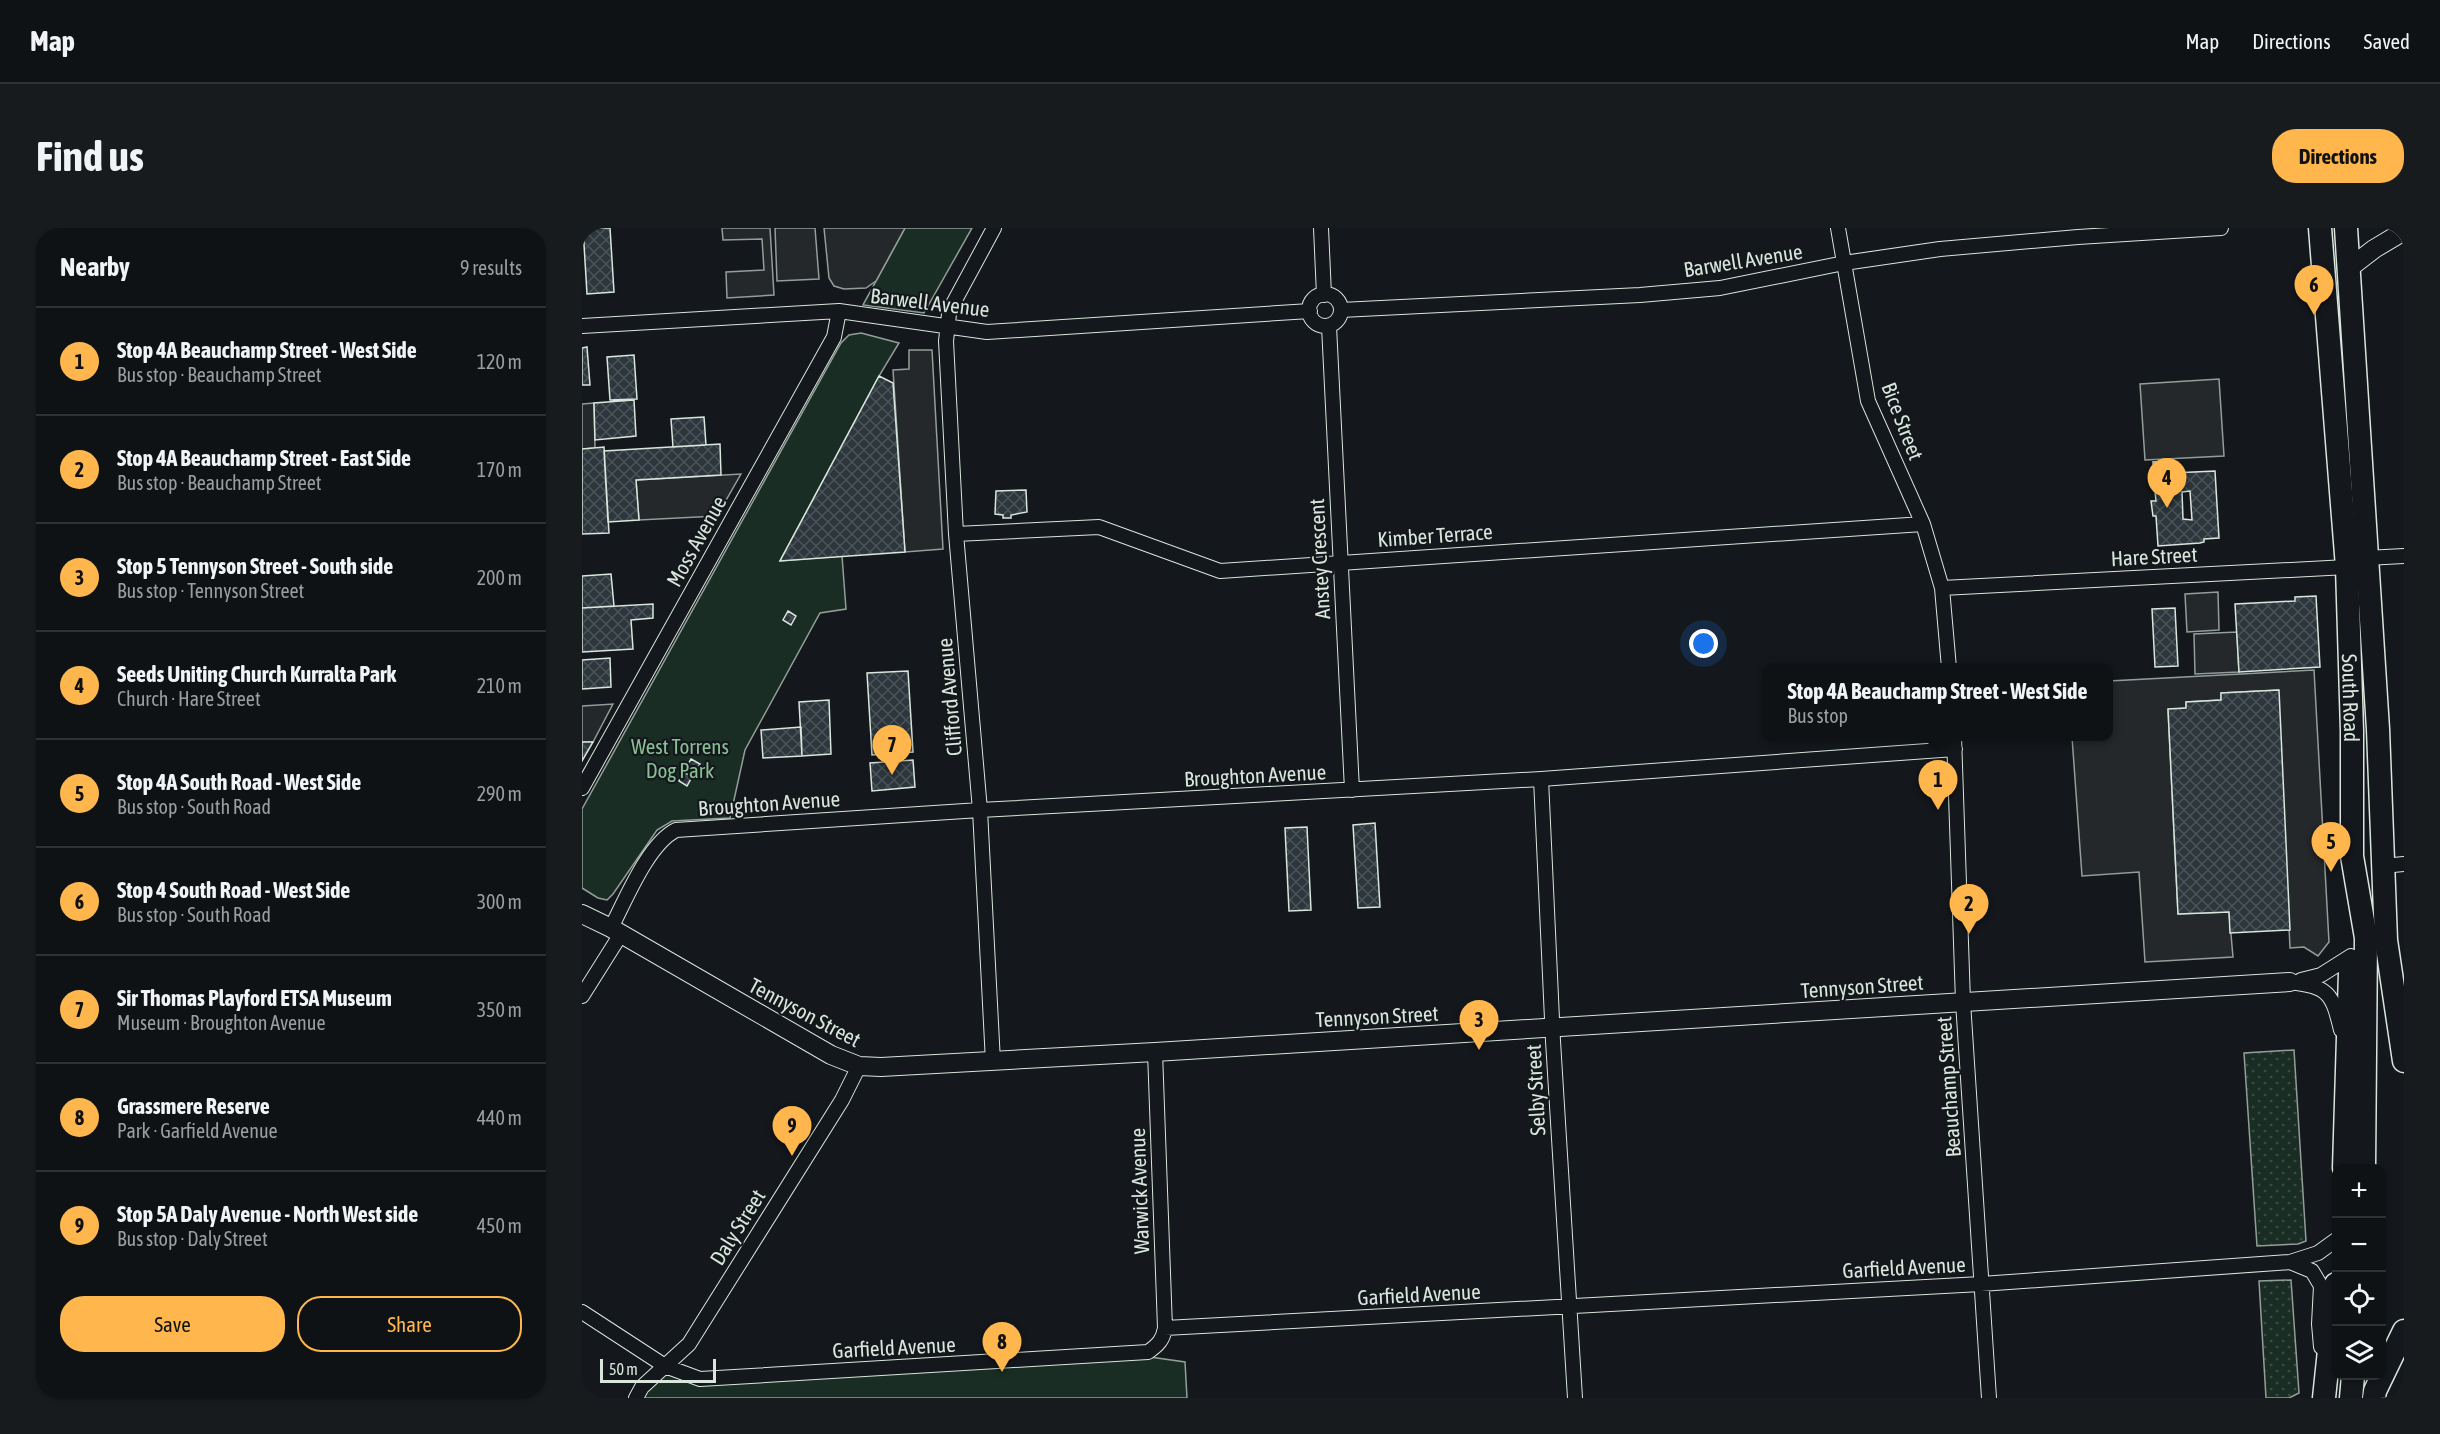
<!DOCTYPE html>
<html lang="en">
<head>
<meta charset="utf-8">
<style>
	body { margin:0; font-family:"Asap Condensed",sans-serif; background:#181b1e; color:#f1f3f6 }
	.controls { position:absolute; right:18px; bottom:18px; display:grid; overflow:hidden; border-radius:12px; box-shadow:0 2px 4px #0004 }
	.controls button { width:54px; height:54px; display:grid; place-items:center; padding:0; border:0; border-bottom:2px solid #2f3234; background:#0f1215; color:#f1f3f6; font:30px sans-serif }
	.scale { position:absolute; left:18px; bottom:15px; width:116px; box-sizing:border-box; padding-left:6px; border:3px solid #d8e6dc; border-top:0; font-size:16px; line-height:21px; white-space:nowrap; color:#d8e6dc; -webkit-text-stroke:4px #14181c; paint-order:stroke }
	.you { position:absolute; left:1122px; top:416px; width:21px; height:21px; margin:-15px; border:4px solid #fff; border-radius:50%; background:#1a73e8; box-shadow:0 0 0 9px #1a73e833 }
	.badge { display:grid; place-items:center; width:39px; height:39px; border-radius:50%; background:#ffb74d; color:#111; font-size:20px; font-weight:700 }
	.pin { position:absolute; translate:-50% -50px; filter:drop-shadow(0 2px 3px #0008) }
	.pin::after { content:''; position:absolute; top:32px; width:21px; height:18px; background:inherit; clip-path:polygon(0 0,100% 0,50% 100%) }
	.popup { position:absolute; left:1180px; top:435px; width:351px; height:78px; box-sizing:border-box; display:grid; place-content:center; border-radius:12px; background:#0f1215; filter:drop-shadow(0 2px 4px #0005); font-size:20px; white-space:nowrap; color:#9b9ea0 }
	.popup b { font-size:22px; color:#f1f3f6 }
	.popup::after { content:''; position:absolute; left:50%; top:100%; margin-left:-12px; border:12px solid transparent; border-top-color:#0f1215 }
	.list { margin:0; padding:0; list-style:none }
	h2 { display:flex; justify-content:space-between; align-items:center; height:78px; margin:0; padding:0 24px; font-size:26px }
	h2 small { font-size:20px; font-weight:400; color:#9b9ea0 }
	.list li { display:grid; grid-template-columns:39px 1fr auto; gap:18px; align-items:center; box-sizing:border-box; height:108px; padding:0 24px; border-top:2px solid #2f3234 }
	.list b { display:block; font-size:22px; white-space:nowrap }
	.list p { margin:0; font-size:20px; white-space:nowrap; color:#9b9ea0 }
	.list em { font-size:20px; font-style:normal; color:#9b9ea0 }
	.actions { display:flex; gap:12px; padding:18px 24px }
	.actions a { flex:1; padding:14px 0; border:2px solid #ffb74d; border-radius:24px; text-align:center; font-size:21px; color:#ffb74d }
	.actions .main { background:#ffb74d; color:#111 }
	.icon { flex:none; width:33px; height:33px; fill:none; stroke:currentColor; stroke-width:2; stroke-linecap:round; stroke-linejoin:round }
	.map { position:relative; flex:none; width:1822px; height:1170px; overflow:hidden; border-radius:24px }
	header { display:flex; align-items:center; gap:36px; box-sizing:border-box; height:84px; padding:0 30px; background:#0f1215; border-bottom:2px solid #2f3234 }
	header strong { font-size:28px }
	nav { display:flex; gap:33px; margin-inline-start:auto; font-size:21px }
	.intro { display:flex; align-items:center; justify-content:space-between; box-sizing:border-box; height:144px; padding:0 36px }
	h1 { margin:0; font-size:42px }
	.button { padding:15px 27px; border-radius:24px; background:#ffb74d; color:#111; font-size:21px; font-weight:700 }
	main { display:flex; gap:36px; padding:0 36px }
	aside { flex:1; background:#0f1215; border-radius:24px; box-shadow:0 2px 4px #0004 }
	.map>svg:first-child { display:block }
</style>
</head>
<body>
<header>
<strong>Map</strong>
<nav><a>Map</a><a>Directions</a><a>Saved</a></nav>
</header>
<div class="intro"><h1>Find us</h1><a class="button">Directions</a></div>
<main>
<aside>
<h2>Nearby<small>9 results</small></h2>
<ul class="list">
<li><span class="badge">1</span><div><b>Stop 4A Beauchamp Street - West Side</b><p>Bus stop · Beauchamp Street</p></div><em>120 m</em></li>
<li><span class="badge">2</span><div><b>Stop 4A Beauchamp Street - East Side</b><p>Bus stop · Beauchamp Street</p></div><em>170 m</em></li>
<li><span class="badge">3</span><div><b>Stop 5 Tennyson Street - South side</b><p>Bus stop · Tennyson Street</p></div><em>200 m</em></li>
<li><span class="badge">4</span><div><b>Seeds Uniting Church Kurralta Park</b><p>Church · Hare Street</p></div><em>210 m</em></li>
<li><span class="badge">5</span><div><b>Stop 4A South Road - West Side</b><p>Bus stop · South Road</p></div><em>290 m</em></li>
<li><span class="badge">6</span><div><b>Stop 4 South Road - West Side</b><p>Bus stop · South Road</p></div><em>300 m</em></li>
<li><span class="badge">7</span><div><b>Sir Thomas Playford ETSA Museum</b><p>Museum · Broughton Avenue</p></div><em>350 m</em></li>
<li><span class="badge">8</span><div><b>Grassmere Reserve</b><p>Park · Garfield Avenue</p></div><em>440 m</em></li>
<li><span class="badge">9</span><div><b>Stop 5A Daly Avenue - North West side</b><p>Bus stop · Daly Street</p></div><em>450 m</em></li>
</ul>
<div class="actions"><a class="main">Save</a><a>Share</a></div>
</aside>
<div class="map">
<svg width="1822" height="1170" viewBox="0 0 1822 1170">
	<defs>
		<pattern id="grass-dots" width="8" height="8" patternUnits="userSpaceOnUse" patternTransform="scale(1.5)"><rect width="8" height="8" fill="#1a2d24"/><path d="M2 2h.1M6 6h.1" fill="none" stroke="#3b4b43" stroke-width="1.8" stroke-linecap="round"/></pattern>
		<pattern id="building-cross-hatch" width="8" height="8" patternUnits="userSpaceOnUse" patternTransform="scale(1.5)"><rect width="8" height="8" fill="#2c363c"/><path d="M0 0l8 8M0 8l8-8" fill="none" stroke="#4a5358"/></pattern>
	</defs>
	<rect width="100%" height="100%" fill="#14181c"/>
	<!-- grass -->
	<path fill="url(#grass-dots)" stroke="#939e99" stroke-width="1.5" d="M 1712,822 L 1724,1013 L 1716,1016 L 1675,1018 L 1662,825 Z
		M 1709,1052 L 1717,1165 L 1707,1170 L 1684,1170 L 1677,1053 Z"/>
	<!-- park -->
	<path fill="#1a2d24" stroke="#939e99" stroke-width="1.5" d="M 323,0 L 390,0 L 342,85 L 281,77 Z
		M 279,105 L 317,115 L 297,148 L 198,333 L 260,328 L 264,381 L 238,385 L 163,522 L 148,590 L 90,593 L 75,602 L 31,666 L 25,672 L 16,670 L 0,660 L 0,581 L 259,115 L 267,107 Z
		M 547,1126 L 603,1134 L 605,1170 L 54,1170 L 83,1138 L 118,1151 Z"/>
	<!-- parking -->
	<path fill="#24282b" stroke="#939e99" stroke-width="1.5" d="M 140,0 L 188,0 L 192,67 L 145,70 L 144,44 L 182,42 L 180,11 L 141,12 Z
		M 193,0 L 233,0 L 237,51 L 195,53 Z
		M 242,0 L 323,0 L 294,53 L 284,60 L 262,61 L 252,58 L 247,50 Z
		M 327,122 L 350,122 L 361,321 L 323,324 L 311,142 L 327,141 Z
		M 1637,151 L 1642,228 L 1563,232 L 1558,156 Z
		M 12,175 L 13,220 L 0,221 L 0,176 Z
		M 159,246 L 135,288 L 57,292 L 54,252 Z
		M 1636,364 L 1637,402 L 1605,404 L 1603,366 Z
		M 1655,404 L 1657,444 L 1613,446 L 1612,406 Z
		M 1732,442 L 1747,714 L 1736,728 L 1722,719 L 1708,720 L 1696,462 L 1639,465 L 1639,472 L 1604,474 L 1604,480 L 1586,482 L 1596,686 L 1647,684 L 1651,729 L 1563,734 L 1557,644 L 1500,648 L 1490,509 L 1527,508 L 1527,453 Z
		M 31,476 L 11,514 L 0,514 L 0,478 Z"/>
	<!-- building -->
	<path fill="url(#building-cross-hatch)" stroke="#d8e6dc" stroke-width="1.5" fill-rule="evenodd" d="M 1,0 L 28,0 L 32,64 L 5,66 Z
		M 5,119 L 8,157 L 0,157 L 0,120 Z
		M 52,127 L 55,171 L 28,172 L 25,129 Z
		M 297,148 L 311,155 L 323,324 L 198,333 Z
		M 52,172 L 54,208 L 13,212 L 12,175 Z
		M 122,189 L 124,217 L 91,219 L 89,191 Z
		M 138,216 L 139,247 L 54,252 L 57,292 L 26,294 L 22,223 Z
		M 22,219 L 27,305 L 0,306 L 0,221 Z
		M 1591,233 L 1592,243 L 1572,244 L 1571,234 Z
		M 1633,243 L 1637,310 L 1622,311 L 1622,314 L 1618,315 L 1576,318 L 1574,288 L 1571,288 L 1569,273 L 1574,273 L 1573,263 L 1585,263 L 1584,254 L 1590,254 L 1590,245 ZM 1608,263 L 1610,292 L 1601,291 L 1600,264 Z
		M 1574,251 L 1584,251 L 1585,263 L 1575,263 Z
		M 444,262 L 445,284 L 429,287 L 429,290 L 421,290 L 421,287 L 413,286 L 414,263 Z
		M 29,346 L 32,378 L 0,380 L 0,348 Z
		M 1734,368 L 1738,439 L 1657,444 L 1653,376 L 1713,373 L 1713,369 Z
		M 71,376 L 71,390 L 49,392 L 51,421 L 0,424 L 0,380 Z
		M 1593,380 L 1596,438 L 1573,439 L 1570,381 Z
		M 206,383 L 214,388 L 209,397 L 201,392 Z
		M 28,430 L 29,459 L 0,461 L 0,432 Z
		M 326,443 L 331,524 L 290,527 L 285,445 Z
		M 1697,462 L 1708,702 L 1648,705 L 1647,684 L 1596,686 L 1586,481 L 1604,480 L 1604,474 L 1639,472 L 1639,465 Z
		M 247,472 L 249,526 L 220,528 L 217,474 Z
		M 219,499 L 220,528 L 181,530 L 179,502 Z
		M 0,514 L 11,514 L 0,533 Z
		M 109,531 L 118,536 L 112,545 L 104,540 Z
		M 331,532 L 333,559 L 290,563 L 288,535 Z
		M 102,544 L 110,549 L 105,558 L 97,553 Z
		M 793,595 L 798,679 L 776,680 L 771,597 Z
		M 725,599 L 729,682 L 707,683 L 703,600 Z"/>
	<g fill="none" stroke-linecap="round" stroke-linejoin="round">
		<!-- minor casing -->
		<g stroke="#d8e6dc" stroke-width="16">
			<path id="minor" d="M 739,0 L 742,67
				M 1256,0 L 1286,173 L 1341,296 L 1360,360 L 1367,440
				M727 82a16 16 0 1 1 32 0a16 16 0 1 1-32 0Z
				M 759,82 L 1058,67 L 1138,60 L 1262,35 L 1358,21 L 1496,9 L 1639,0
				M 0,98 L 257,83 L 405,104 L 728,83
				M 747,98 L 770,562
				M 374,306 L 517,299 L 638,343 L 1341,296
				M 1360,360 L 1765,339 L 1784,330 L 1822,328
				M 1372,508 L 1381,774 L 1407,1170
				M 959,551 L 971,813 L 993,1170
				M 0,560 L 252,109 L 257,83
				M 1801,638 L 1822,636
				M 29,700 C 44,671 66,616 94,602 L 398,582 L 959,551 L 1373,521
				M 1719,752 L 1739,747 L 1769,728
				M 1708,754 C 1747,759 1750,765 1759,802
				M 0,768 L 39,706
				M 411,834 L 398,582 L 374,306 L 364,113 L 367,86 L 372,74 L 412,0
				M 1708,1034 L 1730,1043 L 1739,1058 L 1737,1096 L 1739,1119
				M 0,1084 L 83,1138 L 118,1151 L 566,1124 C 576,1117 581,1112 583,1100 L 573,824
				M 583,1100 L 1399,1056 L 1708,1034 L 1736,1025 L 1754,1012
				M 54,1170 L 60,1159 L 107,1116 L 260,872 L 277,838"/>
		</g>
		<!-- tertiary casing -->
		<g stroke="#d8e6dc" stroke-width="20">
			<path id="tertiary" d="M 1766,41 L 1792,21 L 1822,3
				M 0,686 L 29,700 L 249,827 L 277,838 L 299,839 L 573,824 L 1708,754"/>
		</g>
		<!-- trunk casing -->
		<g stroke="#d8e6dc" stroke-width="25">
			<g id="trunk">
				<path id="s1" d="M 1738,0 L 1765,339 L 1770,503 L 1770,628 L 1784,710 L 1782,940"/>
				<path d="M 1764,0 L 1796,501 L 1804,712 L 1822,833"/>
				<path d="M 1762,940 L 1768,744"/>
				<path d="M 1742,1170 L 1754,1056"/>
				<path d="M 1769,1170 L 1771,1148"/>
				<path d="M 1792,1170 L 1793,1163 L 1822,1103"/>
			</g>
		</g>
		<!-- minor -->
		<use href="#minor" stroke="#14181c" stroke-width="14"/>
		<!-- tertiary -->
		<use href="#tertiary" stroke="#14181c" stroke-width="18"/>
		<!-- trunk -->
		<use href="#trunk" stroke="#14181c" stroke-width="22"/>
	</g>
	<g text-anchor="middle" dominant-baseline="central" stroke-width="4.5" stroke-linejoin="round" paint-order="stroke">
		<!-- street labels -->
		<g font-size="21" fill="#d8e6dc" stroke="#14181c">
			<text transform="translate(1161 32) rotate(-9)">Barwell Avenue</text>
			<text transform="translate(348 74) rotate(7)">Barwell Avenue</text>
			<text transform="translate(1321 193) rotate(69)">Bice Street</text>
			<text transform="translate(853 307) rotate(-4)">Kimber Terrace</text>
			<text transform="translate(114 313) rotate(-61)">Moss Avenue</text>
			<text transform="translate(1572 328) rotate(-3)">Hare Street</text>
			<text transform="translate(737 331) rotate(-93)">Anstey Crescent</text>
			<text transform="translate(367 469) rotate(-95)">Clifford Avenue</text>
			<text stroke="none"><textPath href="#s1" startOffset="471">South Road</textPath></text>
			<text transform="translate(673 547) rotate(-3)">Broughton Avenue</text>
			<text transform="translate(187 575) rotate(-4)">Broughton Avenue</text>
			<text transform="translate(1280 758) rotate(-4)">Tennyson Street</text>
			<text transform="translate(223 784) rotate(28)">Tennyson Street</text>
			<text transform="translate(795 788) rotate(-3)">Tennyson Street</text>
			<text transform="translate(1366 859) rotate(-94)">Beauchamp Street</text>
			<text transform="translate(953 862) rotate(-93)">Selby Street</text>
			<text transform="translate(557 963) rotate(-92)">Warwick Avenue</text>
			<text transform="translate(155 999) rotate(-58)">Daly Street</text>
			<text transform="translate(1322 1039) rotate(-3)">Garfield Avenue</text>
			<text transform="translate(837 1066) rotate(-3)">Garfield Avenue</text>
			<text transform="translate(312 1119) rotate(-3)">Garfield Avenue</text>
		</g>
		<!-- park labels -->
		<g font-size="21" fill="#8ac095" stroke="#14181c">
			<text x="98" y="518">West Torrens<tspan x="98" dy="24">Dog Park</tspan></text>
		</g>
	</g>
</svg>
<div class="controls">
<button>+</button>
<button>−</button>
<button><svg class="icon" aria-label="locate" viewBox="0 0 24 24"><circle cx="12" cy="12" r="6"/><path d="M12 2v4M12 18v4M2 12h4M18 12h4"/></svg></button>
<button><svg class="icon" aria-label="layers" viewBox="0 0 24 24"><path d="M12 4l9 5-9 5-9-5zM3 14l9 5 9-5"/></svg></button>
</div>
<div class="scale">50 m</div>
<div class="you"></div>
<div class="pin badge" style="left:1356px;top:582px">1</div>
<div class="popup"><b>Stop 4A Beauchamp Street - West Side</b>Bus stop</div>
<div class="pin badge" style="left:1387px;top:706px">2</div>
<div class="pin badge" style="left:897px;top:822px">3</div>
<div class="pin badge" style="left:1585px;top:280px">4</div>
<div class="pin badge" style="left:1749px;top:644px">5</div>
<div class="pin badge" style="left:1732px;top:87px">6</div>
<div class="pin badge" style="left:310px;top:547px">7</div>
<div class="pin badge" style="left:420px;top:1144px">8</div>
<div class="pin badge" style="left:210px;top:928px">9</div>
</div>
</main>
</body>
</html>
